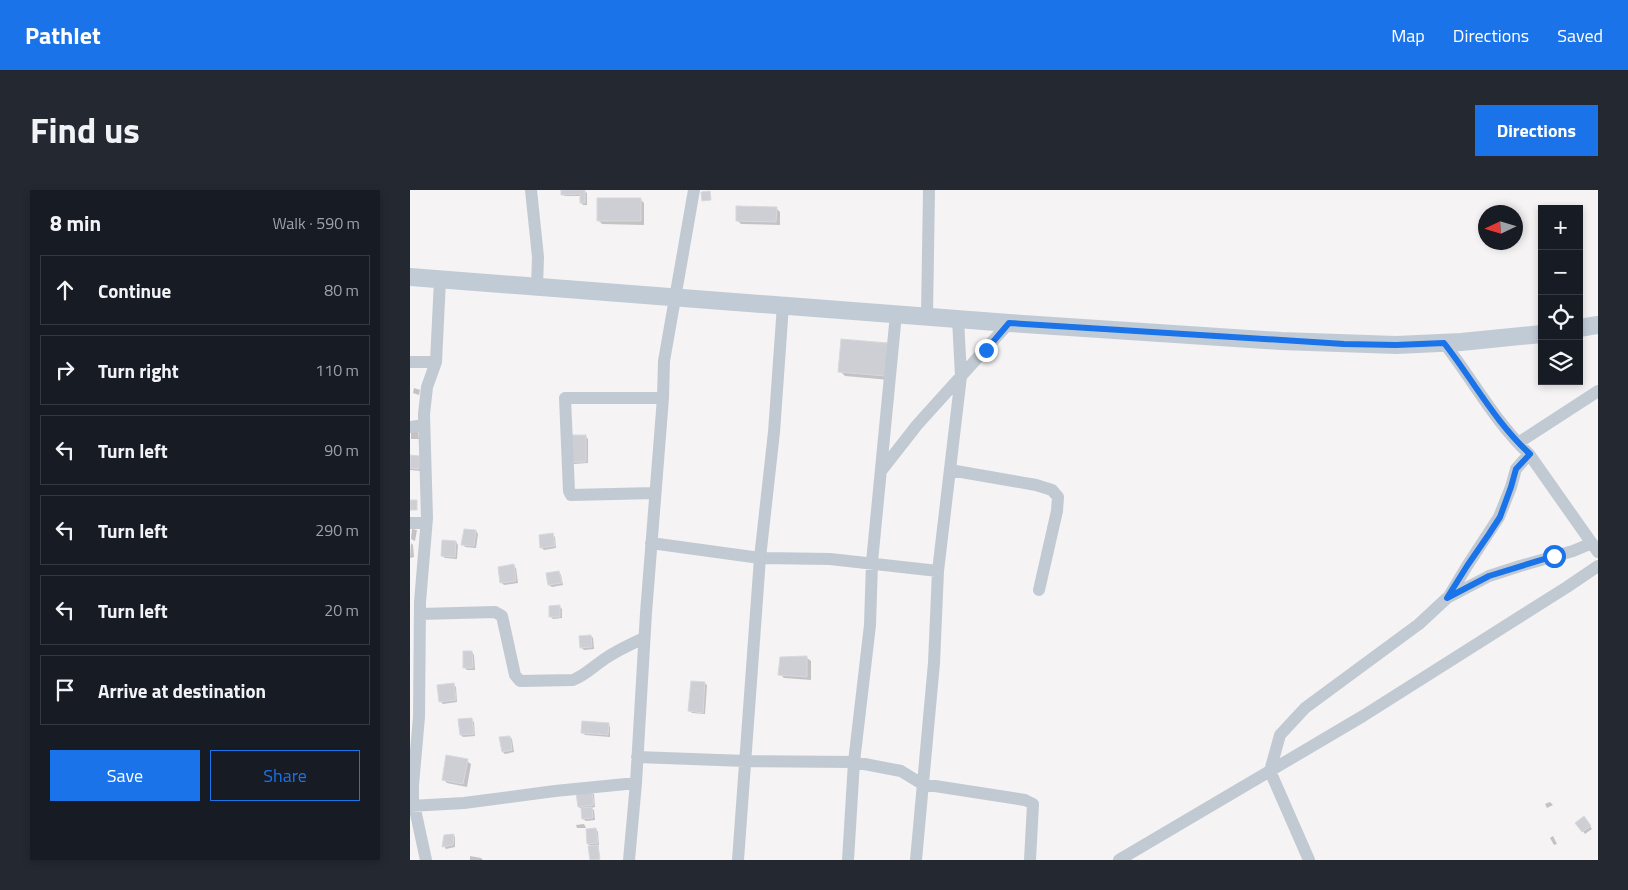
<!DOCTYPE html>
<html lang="en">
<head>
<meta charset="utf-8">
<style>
	body { margin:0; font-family:"Titillium Web",sans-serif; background:#242831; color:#f1f3f6 }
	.controls { position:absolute; right:15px; top:15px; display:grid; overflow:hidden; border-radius:0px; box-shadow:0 2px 8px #0003 }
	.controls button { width:45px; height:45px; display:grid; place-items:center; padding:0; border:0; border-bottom:1px solid #363941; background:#171b24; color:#f1f3f6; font:25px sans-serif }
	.compass { position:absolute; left:1068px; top:15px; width:45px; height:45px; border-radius:50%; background:#171b24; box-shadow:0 2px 8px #0003; rotate:266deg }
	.stop { position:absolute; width:15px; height:15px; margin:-11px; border:4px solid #1a73e8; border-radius:50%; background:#fff }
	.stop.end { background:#1a73e8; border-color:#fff; box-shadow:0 1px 5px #0008 }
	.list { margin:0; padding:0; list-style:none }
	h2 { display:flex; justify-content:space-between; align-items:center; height:65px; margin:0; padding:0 20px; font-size:21px }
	h2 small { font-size:16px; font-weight:400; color:#9ea1a6 }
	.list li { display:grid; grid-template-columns:32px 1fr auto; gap:15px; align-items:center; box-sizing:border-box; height:70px; margin:0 10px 10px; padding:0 10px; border:1px solid #363941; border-radius:0px }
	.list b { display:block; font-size:19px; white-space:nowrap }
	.list em { font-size:16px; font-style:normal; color:#9ea1a6 }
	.actions { display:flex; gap:10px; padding:15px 20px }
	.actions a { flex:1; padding:11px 0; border:1px solid #1a73e8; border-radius:0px; text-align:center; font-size:18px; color:#1a73e8 }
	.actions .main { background:#1a73e8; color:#fff }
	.icon { flex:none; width:28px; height:28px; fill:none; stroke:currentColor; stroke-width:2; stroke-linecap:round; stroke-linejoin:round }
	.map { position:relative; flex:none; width:1188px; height:670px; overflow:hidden; border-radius:0px }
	header { display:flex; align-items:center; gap:30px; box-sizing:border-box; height:70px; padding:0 25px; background:#1a73e8; color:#fff }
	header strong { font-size:24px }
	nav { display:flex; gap:28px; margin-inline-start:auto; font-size:18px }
	.intro { display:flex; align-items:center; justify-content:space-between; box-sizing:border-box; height:120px; padding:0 30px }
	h1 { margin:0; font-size:35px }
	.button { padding:12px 22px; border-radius:0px; background:#1a73e8; color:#fff; font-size:18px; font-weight:700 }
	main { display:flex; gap:30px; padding:0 30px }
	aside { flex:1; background:#171b24; border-radius:0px; box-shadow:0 2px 8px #0003 }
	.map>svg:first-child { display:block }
</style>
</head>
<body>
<header>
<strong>Pathlet</strong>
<nav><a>Map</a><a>Directions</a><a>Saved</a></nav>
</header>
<div class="intro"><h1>Find us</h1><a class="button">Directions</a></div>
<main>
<aside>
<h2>8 min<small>Walk · 590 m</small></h2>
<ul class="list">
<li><svg class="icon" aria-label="ahead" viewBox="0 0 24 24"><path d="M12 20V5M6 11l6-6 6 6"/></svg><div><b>Continue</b></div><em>80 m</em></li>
<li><svg class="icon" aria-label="right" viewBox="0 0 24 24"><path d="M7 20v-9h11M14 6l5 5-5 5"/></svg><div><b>Turn right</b></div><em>110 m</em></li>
<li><svg class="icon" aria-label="left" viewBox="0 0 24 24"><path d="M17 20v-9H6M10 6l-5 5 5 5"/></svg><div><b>Turn left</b></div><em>90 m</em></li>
<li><svg class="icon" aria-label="left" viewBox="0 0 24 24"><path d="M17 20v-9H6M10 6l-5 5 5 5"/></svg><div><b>Turn left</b></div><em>290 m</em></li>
<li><svg class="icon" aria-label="left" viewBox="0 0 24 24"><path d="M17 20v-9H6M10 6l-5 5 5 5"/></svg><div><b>Turn left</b></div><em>20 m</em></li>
<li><svg class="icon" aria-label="arrive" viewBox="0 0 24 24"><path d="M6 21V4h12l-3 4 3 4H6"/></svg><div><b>Arrive at destination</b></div></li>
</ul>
<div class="actions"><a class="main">Save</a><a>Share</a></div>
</aside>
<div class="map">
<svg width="1188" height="670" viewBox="0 0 1188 670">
	<rect width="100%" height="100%" fill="#f5f3f3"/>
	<!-- shadow -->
	<path fill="#0003" d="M 174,1 L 177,3 L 177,15 L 173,15 L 171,13 L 171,6 L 155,6 L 152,4 Z
		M 230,9 L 234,13 L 234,35 L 192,34 L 188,30 Z
		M 366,18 L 370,22 L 370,35 L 331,34 L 327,30 Z
		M 477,154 L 480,190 L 435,186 L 430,181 Z
		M 4,198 L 10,200 L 9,205 L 3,203 Z
		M 1,241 L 8,241 L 9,249 L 1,249 Z
		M 176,247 L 178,249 L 178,273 L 164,274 L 162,271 Z
		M 0,267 L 9,267 L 11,281 L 0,280 Z
		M 2,339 L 7,340 L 5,351 L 1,349 Z
		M 55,340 L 66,341 L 68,344 L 66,358 L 55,357 L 53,354 Z
		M 143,345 L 145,347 L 146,358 L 134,360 L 131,357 Z
		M 46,352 L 48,355 L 47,369 L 35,368 L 32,366 Z
		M 1,353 L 3,355 L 4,367 L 0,368 Z
		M 103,376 L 106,378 L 108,393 L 94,395 L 91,392 Z
		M 149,382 L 151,385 L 153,395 L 142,397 L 139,395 Z
		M 149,416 L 152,419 L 152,428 L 143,429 L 141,427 Z
		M 181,446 L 183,448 L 184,459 L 174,460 L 171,457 Z
		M 62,462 L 64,465 L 65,480 L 57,480 L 54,477 Z
		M 397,468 L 401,471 L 401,490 L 374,488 L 370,484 Z
		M 294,493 L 297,495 L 295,524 L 282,523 L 280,521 Z
		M 43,494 L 46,497 L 47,512 L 33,514 L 30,511 Z
		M 61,529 L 64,532 L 65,546 L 53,547 L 51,545 Z
		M 198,534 L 200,537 L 200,547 L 175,545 L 173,543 Z
		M 100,547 L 102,549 L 104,562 L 95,564 L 93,562 Z
		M 57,571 L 61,574 L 57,597 L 37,593 L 33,589 Z
		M 181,602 L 184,604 L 185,617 L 181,618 L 184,620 L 185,630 L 176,631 L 173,629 L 172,619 L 169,617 Z
		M 1140,612 L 1143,615 L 1137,618 L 1135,614 Z
		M 1176,630 L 1182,639 L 1175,644 L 1167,633 Z
		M 174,634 L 176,638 L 167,638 L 166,635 Z
		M 186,639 L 188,642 L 189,655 L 187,655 L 189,657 L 187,657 L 189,670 L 182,670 L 182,657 L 178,654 Z
		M 43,645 L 45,647 L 45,657 L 36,659 L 34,656 Z
		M 1143,646 L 1147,654 L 1144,655 L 1140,648 Z
		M 60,666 L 71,668 L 73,670 L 60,670 Z"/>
	<!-- building -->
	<path fill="#cdcfd5" stroke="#d7d9de" d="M 151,0 L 175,0 L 175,13 L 170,13 L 170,4 L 151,5 Z
		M 300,1 L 301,10 L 292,11 L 291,2 Z
		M 187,8 L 231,8 L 231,31 L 187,31 Z
		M 326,16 L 367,17 L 366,32 L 326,31 Z
		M 431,149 L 478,153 L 475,186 L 428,182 Z
		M 160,245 L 176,245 L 176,272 L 160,272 Z
		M 0,265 L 10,266 L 9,279 L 0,278 Z
		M 0,310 L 7,310 L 7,320 L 0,320 Z
		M 54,339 L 66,340 L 64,356 L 51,355 Z
		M 143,343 L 145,356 L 130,358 L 129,345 Z
		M 32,350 L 46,351 L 45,367 L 31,366 Z
		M 104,374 L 106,391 L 90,393 L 88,377 Z
		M 149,381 L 152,393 L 138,395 L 136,383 Z
		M 150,415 L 150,427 L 139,427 L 139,416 Z
		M 181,445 L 182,457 L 170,458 L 169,446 Z
		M 53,461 L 62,461 L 63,478 L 53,478 Z
		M 397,466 L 397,487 L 368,485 L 370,467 Z
		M 281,491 L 295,492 L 293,523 L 278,521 Z
		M 44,493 L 46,510 L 29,512 L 27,495 Z
		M 62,528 L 64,544 L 50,545 L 48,529 Z
		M 172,531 L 199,533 L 198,545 L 171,543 Z
		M 100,546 L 102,560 L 92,562 L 89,547 Z
		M 36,565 L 58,569 L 53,594 L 32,590 Z
		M 182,601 L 184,615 L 168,617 L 166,603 Z
		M 182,617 L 183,628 L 172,629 L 171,618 Z
		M 1174,626 L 1181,636 L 1172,642 L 1165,633 Z
		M 186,638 L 188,653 L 177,654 L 176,639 Z
		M 44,644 L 43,655 L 32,657 L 34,645 Z
		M 188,655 L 190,669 L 180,670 L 178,656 Z"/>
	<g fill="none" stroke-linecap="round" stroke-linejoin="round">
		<!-- minor -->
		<path stroke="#c1cad2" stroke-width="12" d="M 121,0 L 128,67 L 127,97
			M 373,115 L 364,242 L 350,368 L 420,369 L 528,381
			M 517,126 L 519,0
			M 1034,153 C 1063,190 1085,232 1119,264 L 1188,362
			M 0,172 L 26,172
			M 0,237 L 14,235
			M 1108,253 L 1188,201
			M 540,280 L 626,295 L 642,300 L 648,307 L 647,321 L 629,400
			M 471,281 L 507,235 L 599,133
			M 245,303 L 161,305 L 159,301 L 155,208 L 253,208
			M 0,333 L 16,333
			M 241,353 L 350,368 L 328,670
			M 1039,406 L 1057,376 L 1089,327 L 1101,297 L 1106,279 L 1119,264
			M 10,424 L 85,422 L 92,426 L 105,485 L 110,491 L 163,490 C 176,485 185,475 196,468 C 208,460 221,454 234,448
			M 227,567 L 336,571 L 444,572 L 491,581 L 512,594 L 615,610 L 623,614 L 620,670
			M 0,616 L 54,613 L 145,601 L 226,593
			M 16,670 L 3,610 L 3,595 L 9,527 L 10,412 L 17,328 L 14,224 L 17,197 L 26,172 L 30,90
			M 219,670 L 226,593 L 236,423 L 253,208 L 254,171 L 284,0
			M 438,670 L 444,572 L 460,435 L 462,372 L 486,124
			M 506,670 L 524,473 L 528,381 L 551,186 L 548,129
			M 709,670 L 953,526 L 1157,397 L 1188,376
			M 899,670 L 860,581 L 870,545 L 895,518 L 1009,434 L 1037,408 L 1079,386 L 1110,376 L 1163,361 L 1182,353"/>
		<!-- secondary -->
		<path stroke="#c1cbd6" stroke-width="18" d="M 0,87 L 599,133 L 871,151 L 986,155 L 1051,152 L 1132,144
			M 1169,138 L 1188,135"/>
	</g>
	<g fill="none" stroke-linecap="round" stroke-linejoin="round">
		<!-- route -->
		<path stroke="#1a73e8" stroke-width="6" d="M 576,160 L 599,133 L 934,154 L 986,155 L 1034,153 C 1063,190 1085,232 1120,264 L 1106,279 L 1101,297 L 1090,327 L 1079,344 L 1057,376 L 1037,408 L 1079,386 L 1144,366"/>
	</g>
</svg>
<div class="controls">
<button>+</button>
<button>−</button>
<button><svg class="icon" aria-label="locate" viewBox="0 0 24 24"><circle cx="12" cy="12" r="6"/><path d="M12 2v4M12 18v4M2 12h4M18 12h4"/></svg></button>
<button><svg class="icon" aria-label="layers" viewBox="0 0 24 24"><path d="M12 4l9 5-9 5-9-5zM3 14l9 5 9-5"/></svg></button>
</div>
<svg class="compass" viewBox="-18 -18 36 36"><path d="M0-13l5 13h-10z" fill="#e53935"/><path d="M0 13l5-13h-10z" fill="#9ea1a6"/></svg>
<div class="stop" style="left:1144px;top:366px"></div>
<div class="stop end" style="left:576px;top:160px"></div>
</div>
</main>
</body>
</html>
